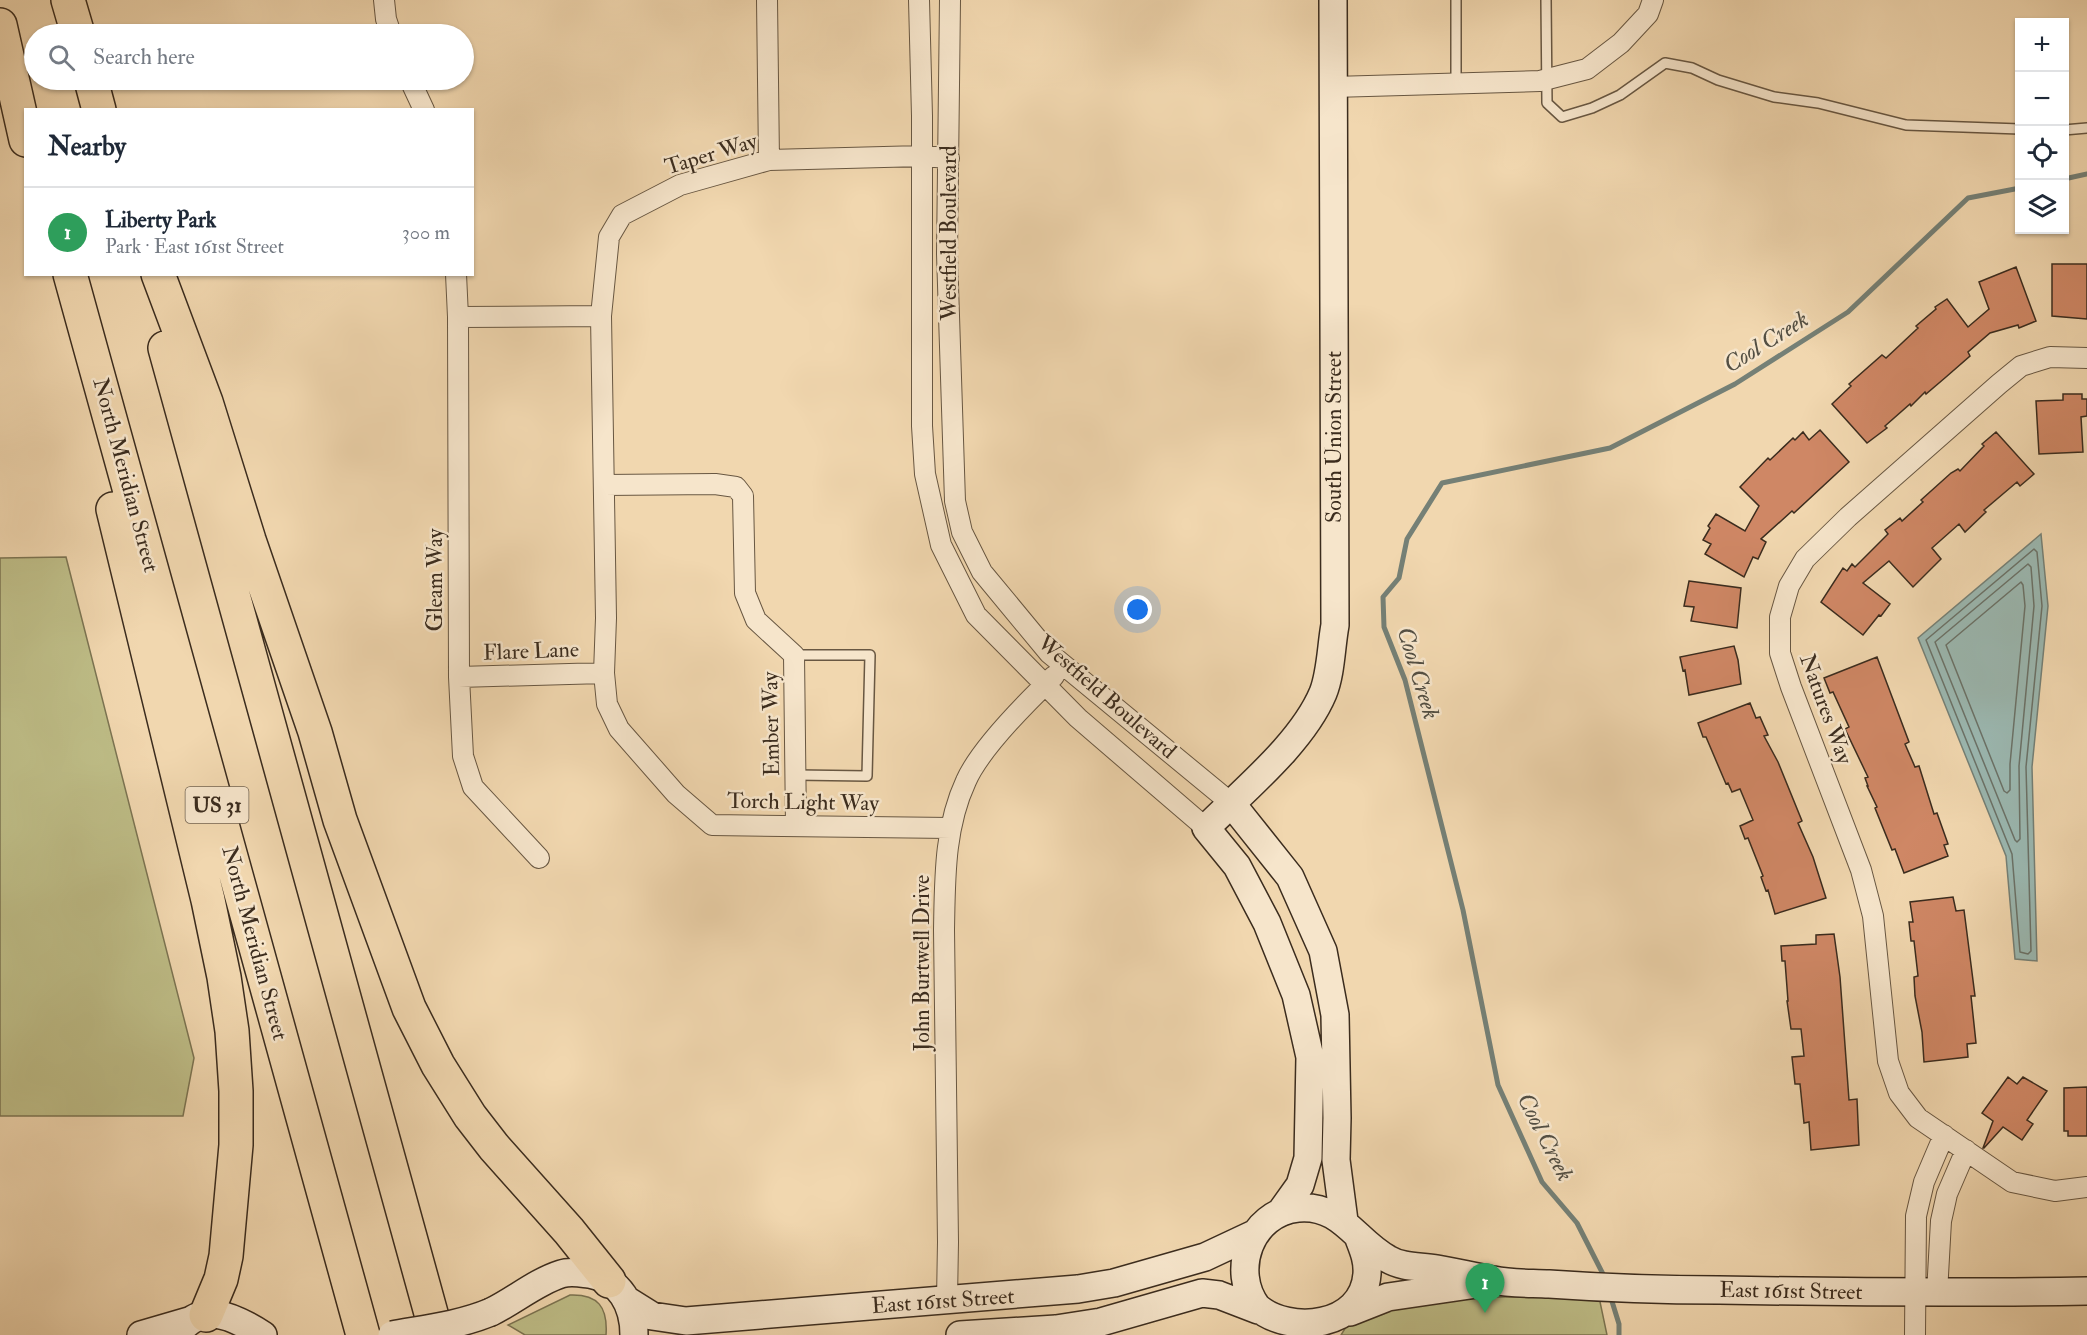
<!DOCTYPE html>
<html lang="en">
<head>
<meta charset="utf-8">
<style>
	body { margin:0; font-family:"IM FELL Double Pica",serif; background:#f2f2f3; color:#1f2937 }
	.controls { position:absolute; right:18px; top:18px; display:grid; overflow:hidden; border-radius:0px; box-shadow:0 2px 4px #0004 }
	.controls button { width:54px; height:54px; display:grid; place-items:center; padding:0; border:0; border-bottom:2px solid #e0e1e3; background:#fff; color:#1f2937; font:30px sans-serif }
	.you { position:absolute; left:1138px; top:610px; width:21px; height:21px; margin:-15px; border:4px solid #fff; border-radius:50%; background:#1a73e8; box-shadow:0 0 0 9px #1a73e833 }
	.badge { display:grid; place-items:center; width:39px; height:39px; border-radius:50%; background:#8f2418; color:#fff; font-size:20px; font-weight:700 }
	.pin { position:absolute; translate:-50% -50px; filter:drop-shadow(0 2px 3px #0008) }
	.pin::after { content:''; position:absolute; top:32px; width:21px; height:18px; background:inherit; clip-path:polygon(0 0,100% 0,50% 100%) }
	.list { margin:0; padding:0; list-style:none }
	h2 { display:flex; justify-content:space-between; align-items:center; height:78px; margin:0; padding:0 24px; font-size:26px }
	h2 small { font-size:20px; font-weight:400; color:#747a83 }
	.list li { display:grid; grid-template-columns:39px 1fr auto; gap:18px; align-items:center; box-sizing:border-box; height:90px; padding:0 24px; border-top:2px solid #e0e1e3 }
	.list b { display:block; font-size:22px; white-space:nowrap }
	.list p { margin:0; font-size:20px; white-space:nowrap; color:#747a83 }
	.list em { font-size:20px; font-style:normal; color:#747a83 }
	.icon { flex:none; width:33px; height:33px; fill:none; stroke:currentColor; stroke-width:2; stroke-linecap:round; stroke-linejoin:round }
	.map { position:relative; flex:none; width:2087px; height:1335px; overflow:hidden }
	.search { position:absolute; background:#fff; box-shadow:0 2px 4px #0004; left:24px; top:24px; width:450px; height:66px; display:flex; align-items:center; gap:15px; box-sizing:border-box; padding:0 21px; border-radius:33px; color:#747a83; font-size:22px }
	.panel { position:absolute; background:#fff; box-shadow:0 2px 4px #0004; left:24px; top:108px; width:450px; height:168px; border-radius:0px }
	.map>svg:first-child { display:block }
</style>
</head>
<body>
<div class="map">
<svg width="2087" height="1335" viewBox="0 0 2087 1335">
	<rect width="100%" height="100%" fill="#f1d7af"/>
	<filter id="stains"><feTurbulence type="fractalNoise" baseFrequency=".00333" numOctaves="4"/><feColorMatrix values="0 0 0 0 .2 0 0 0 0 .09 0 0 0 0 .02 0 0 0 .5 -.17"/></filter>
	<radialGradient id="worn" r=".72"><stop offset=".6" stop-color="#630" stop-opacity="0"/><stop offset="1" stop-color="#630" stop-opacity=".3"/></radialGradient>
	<!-- green -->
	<path fill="#bebd87" stroke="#7c7452" stroke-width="1.5" d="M 66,557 L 194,1058 L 183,1116 L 0,1116 L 0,558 Z
		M 570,1295 C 598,1294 608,1307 606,1335 L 525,1335 L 508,1325 Z
		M 1450,1297 L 1599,1297 L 1607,1335 L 1341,1335 L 1351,1319 L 1386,1306 Z"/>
	<!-- water -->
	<path fill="#9bb8b1" stroke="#758076" stroke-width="1.5" d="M 2041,534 L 2048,606 L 2032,767 L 2037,961 L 2015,959 L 2006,856 L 1918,638 Z"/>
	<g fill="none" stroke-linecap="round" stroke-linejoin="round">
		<!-- shore -->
		<path stroke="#6b7268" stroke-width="1.5" d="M 2034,549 L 2037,552 L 2042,606 L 2026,767 L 2031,951 L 2028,954 L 2020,952 L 2012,854 L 1926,640 Z
			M 2028,564 L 2031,567 L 2034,606 L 2019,766 L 2020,839 L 2017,842 L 2015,840 L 1935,642 Z
			M 2021,582 L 2023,585 L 2025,606 L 2010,764 L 2010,790 L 2007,793 L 2004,791 L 1946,645 Z"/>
		<!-- stream -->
		<path stroke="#758076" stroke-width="5" d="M 2064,179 L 2087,174
			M 1605,1278 L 1577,1223 L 1542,1182 L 1498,1085 L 1463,910 L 1405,680 L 1384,627 L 1383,597 L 1399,578 L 1407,539 L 1442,483 L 1610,448 L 1735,384 L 1848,312 L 1968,198 L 2020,188
			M 1610,1295 L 1619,1324 L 1619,1335"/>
	</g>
	<!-- building -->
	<path fill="#cf8765" stroke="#3b2c1e" stroke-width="1.5" d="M 2052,264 L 2087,264 L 2087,319 L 2052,316 Z
		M 2016,267 L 2036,321 L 2019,328 L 2018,325 L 1990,333 L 1968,352 L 1970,356 L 1946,377 L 1926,394 L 1925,392 L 1911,406 L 1910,404 L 1885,426 L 1887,428 L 1867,443 L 1832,404 L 1851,386 L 1849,384 L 1882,355 L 1886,358 L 1918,328 L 1916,326 L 1936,309 L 1935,307 L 1947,299 L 1968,327 L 1989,309 L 1979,282 Z
		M 2063,394 L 2082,394 L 2082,399 L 2087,399 L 2087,416 L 2081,417 L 2083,452 L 2039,454 L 2036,401 L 2063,400 Z
		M 1820,430 L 1849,462 L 1794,513 L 1792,511 L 1761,539 L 1766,542 L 1758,559 L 1753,557 L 1744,577 L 1705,554 L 1711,544 L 1703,540 L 1710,528 L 1708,526 L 1716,514 L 1745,531 L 1759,506 L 1740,487 L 1768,458 L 1770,460 L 1793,438 L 1795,440 L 1803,432 L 1809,440 Z
		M 1996,432 L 2034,474 L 2020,486 L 2017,482 L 1984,510 L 1986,512 L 1965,532 L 1959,524 L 1932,548 L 1941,559 L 1913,587 L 1889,561 L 1863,583 L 1890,604 L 1881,616 L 1879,615 L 1863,635 L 1821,602 L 1843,568 L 1847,571 L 1852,564 L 1855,567 L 1888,534 L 1885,530 L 1900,518 L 1902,521 L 1923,502 L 1921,500 L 1951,473 L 1958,469 L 1960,471 L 1984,446 L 1982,444 Z
		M 1689,581 L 1741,588 L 1737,628 L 1691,621 L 1694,607 L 1684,606 Z
		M 1734,646 L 1738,660 L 1741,684 L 1689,695 L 1685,670 L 1683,671 L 1680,657 Z
		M 1877,657 L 1909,742 L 1905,744 L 1915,767 L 1919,766 L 1934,814 L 1937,813 L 1948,844 L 1944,845 L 1948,856 L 1904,873 L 1895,849 L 1892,850 L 1875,808 L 1877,807 L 1867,786 L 1868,786 L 1865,778 L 1868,777 L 1845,729 L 1849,727 L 1833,692 L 1830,693 L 1824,678 Z
		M 1750,703 L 1756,718 L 1760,717 L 1768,735 L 1764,736 L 1778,762 L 1802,821 L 1798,823 L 1813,857 L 1826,898 L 1775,914 L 1768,890 L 1766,891 L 1761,877 L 1763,876 L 1748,838 L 1745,839 L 1740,826 L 1753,820 L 1740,789 L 1732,792 L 1728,783 L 1726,784 L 1706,737 L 1703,737 L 1698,723 Z
		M 1953,897 L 1956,911 L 1964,910 L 1975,996 L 1971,996 L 1976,1043 L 1967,1044 L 1968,1057 L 1924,1062 L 1922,1032 L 1915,996 L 1914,977 L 1918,976 L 1914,941 L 1911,941 L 1909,922 L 1913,922 L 1910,902 Z
		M 1834,934 L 1840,977 L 1849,1100 L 1857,1099 L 1859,1145 L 1811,1150 L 1809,1122 L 1804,1123 L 1800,1084 L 1795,1084 L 1792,1057 L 1804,1056 L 1801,1029 L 1791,1029 L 1787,1001 L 1788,1001 L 1785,961 L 1782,961 L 1781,946 L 1816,944 L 1816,935 Z
		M 2008,1077 L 2017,1084 L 2023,1077 L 2047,1091 L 2027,1120 L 2033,1124 L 2022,1140 L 2003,1127 L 1984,1148 L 1983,1148 L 1993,1121 L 1982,1113 Z
		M 2087,1087 L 2087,1136 L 2068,1136 L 2068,1131 L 2064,1131 L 2064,1088 Z"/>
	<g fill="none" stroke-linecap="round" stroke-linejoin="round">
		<!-- lane casing -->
		<g stroke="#685742" stroke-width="12">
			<path id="lane" d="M 1546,0 L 1547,103 L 1562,117 L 1592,108 L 1620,95 L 1665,63 L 1692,68 L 1718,80 L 1774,97 L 1818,103 L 1906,125 L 2020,129
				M 1456,84 L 1456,0
				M 2064,130 L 2087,128
				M 794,655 L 870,655 L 867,776 L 796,775"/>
		</g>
		<!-- street casing -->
		<g stroke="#685742" stroke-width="22">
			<path id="street" d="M 384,0 L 386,19 L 391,34
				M 767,0 L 769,160
				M 919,0 L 922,116 L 922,426 L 925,474 L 941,545 L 976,615 L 1078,718 L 1206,828
				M 950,0 L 947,254 L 955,501 L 962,532 L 982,572 L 1049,653 L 1231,803
				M 410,80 L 424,110
				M 1333,87 L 1540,81 L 1587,69 L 1621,43 L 1648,14 L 1653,0
				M 949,158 L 922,156 L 769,160 L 680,185 L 622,215 L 609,237 L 601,316 L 606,618 L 604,673 L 607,704 L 619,729 L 676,794 L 712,825 L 950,828
				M 456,274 L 458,317 L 459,677 L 463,756 L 473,787 L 539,858
				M 458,317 L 601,316
				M 2087,358 L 2050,357 L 2021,366 L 1999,384 L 1848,517 L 1805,559 L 1789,586 L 1780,617 L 1780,653 L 1791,687 L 1861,870 L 1873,916 L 1888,1061 L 1899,1093 L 1918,1118 L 2012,1182 L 2055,1191 L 2087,1187
				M 604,485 L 715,484 L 736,487 L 743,496 L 745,593 L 756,620 L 794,655 L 796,826
				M 459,677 L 604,673
				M 1937,1293 L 1941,1221 L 1947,1194 L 1966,1150
				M 947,1300 L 948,1242 L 944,930 C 945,880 944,828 966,781 C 980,749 1028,701 1054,676
				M 1915,1335 L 1916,1216 L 1924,1182 L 1944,1135"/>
		</g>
		<!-- secondary casing -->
		<g stroke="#3b2c1e" stroke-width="30">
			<path id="secondary" d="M 1231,803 L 1290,877 L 1323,951 L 1335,1015 L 1337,1118 L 1336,1160 L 1344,1221
				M 1280,1213 L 1300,1185 L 1308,1158 L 1310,1057 L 1296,995 L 1267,923 L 1237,866 L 1206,828 C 1244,790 1302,743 1323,693 C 1331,673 1331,647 1335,625 L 1333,0
				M 1358,1236 C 1363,1249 1368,1260 1367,1274 C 1363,1328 1289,1335 1257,1307 C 1230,1271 1250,1213 1298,1208 C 1341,1204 1355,1241 1388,1259 C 1403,1268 1420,1266 1437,1269 C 1456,1272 1474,1277 1493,1280 C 1511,1284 1531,1283 1549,1284 C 1606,1288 1662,1290 1719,1290 C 1842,1292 1964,1293 2087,1291
				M 628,1301 L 652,1316 L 686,1321 L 1078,1289 L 1114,1283 L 1205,1257 L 1254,1234
				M 491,1312 C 514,1301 536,1282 561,1274 C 570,1271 580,1273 589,1274 C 620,1279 634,1305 634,1335
				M 1350,1312 L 1388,1297 L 1477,1284
				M 141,1335 L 189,1321
				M 177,1335 C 201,1299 235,1317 263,1335
				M 960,1335 L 1056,1329 L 1101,1322 L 1202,1293 L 1219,1295 L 1258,1310"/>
		</g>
		<!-- highway casing -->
		<g stroke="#3b2c1e" stroke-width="36">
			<path id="highway" d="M 68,0 L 78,34
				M 0,25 L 26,140
				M 91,80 L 99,110
				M 70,274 L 363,1335
				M 158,274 L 206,402 L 249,540 L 315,732 L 340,820 L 409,1008 L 438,1065 L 470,1116 L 494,1147 L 569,1231 L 609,1281
				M 165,348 L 437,1335
				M 113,509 L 208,900 L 224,977 L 232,1031 L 236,1091 L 236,1145 L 226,1256 L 221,1279 L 206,1315"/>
		</g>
		<!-- lane -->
		<use href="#lane" stroke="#f6e5cb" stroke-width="9"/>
		<!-- street -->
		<use href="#street" stroke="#f6e5cb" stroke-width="20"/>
		<!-- secondary -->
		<use href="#secondary" stroke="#f6e5cb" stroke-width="27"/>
		<!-- highway -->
		<use href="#highway" stroke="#f1d7af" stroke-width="33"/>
		<!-- secondary-bridge casing -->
		<g stroke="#3b2c1e" stroke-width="30" stroke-linecap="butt">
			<path id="secondary-bridge" d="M 392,1335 C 425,1329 460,1325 491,1312"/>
		</g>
		<!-- secondary-bridge -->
		<use href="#secondary-bridge" stroke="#f6e5cb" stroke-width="27"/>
	</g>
	<g text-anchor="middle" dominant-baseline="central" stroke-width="5" stroke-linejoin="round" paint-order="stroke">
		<!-- shield labels -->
		<rect fill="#f6e5cb" stroke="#736452" stroke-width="1.5" x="185.5" y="787" width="63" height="36" rx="4.5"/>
		<g font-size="21" font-weight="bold" fill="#3b2c1e">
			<text x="217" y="805">US 31</text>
		</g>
		<!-- street labels -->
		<g font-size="22" fill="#3b2c1e" stroke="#f6e5cb">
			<text transform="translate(711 154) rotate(-17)">Taper Way</text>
			<text transform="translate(949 233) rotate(-90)">Westfield Boulevard</text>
			<text transform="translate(1334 437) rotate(-90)">South Union Street</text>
			<text transform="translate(126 475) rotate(75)">North Meridian Street</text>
			<text transform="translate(435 580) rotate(-90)">Gleam Way</text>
			<text transform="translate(531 651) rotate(-2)">Flare Lane</text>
			<text transform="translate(1107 697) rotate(41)">Westfield Boulevard</text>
			<text transform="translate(1826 709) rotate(70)">Natures Way</text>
			<text transform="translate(771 724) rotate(-91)">Ember Way</text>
			<text transform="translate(803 802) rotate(1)">Torch Light Way</text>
			<text transform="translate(255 943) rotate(75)">North Meridian Street</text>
			<text transform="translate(922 963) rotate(-90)">John Burtwell Drive</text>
			<text transform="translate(1791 1291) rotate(1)">East 161st Street</text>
			<text transform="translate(943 1301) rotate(-4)">East 161st Street</text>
		</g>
		<!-- water labels -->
		<g font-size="24" font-style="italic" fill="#534f43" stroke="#f6e5cb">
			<text transform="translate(1766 342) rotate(-32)">Cool Creek</text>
			<text transform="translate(1418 673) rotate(73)">Cool Creek</text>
			<text transform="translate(1545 1137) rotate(63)">Cool Creek</text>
		</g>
	</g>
	<rect width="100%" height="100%" filter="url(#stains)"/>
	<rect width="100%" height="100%" fill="url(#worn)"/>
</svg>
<div class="controls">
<button>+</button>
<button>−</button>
<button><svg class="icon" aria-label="locate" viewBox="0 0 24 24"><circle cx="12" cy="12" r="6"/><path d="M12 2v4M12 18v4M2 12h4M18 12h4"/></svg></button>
<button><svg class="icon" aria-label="layers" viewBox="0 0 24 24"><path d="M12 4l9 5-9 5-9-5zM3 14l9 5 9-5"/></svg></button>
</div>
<div class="you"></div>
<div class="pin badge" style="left:1485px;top:1313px;background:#2e9e5b">1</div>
<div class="search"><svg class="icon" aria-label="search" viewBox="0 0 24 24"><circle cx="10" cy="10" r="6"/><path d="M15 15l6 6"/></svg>Search here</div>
<section class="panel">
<h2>Nearby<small></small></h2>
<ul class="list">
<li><span class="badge" style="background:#2e9e5b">1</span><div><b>Liberty Park</b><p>Park · East 161st Street</p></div><em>300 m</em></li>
</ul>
</section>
</div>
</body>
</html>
